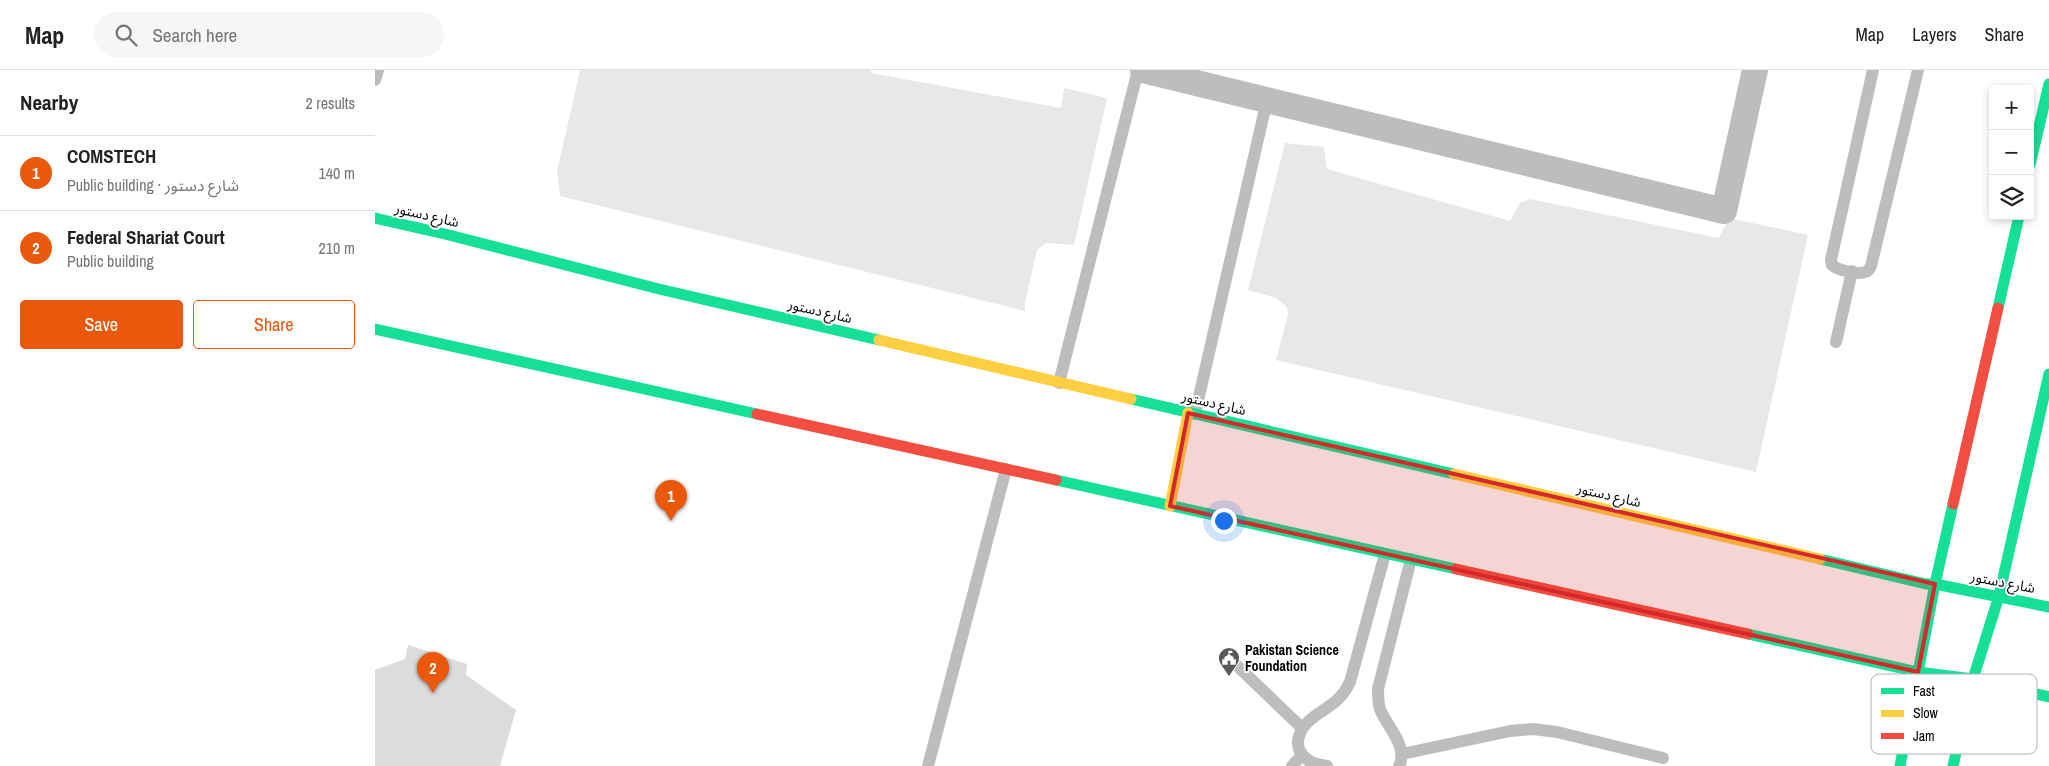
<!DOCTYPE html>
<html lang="en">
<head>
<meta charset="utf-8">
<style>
	body { margin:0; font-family:"Archivo Narrow","Noto Sans Arabic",sans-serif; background:#f6f6f6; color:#222 }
	.controls { position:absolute; right:15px; top:15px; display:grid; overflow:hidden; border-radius:5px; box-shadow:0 2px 8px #0003 }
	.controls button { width:45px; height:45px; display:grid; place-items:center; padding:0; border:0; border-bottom:1px solid #e0e0e0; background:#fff; color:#222; font:25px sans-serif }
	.you { position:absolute; left:848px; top:450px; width:18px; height:18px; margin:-12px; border:4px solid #fff; border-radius:50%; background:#1a73e8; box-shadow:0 0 0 8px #1a73e833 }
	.badge { display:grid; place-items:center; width:32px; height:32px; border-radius:50%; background:#ea580c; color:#fff; font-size:16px; font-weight:700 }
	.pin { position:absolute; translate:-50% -41px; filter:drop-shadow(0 1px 2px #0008) }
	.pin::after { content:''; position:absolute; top:26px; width:18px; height:15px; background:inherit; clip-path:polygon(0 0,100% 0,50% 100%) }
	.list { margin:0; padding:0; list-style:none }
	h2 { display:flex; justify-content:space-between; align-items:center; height:65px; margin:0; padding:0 20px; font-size:21px }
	h2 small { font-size:16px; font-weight:400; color:#767676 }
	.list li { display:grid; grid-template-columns:32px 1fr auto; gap:15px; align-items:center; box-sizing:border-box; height:75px; padding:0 20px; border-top:1px solid #e0e0e0 }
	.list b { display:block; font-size:19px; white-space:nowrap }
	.list p { margin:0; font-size:16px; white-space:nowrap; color:#767676 }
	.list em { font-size:16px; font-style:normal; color:#767676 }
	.actions { display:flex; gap:10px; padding:15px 20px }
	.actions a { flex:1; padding:11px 0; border:1px solid #ea580c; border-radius:5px; text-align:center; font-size:18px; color:#ea580c }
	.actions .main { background:#ea580c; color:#fff }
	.icon { flex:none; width:28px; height:28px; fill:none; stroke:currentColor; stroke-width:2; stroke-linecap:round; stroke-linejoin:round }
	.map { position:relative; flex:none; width:1674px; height:696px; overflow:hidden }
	header { display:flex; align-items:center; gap:30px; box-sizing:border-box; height:70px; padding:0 25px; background:#fff; border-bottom:1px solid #e0e0e0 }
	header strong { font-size:24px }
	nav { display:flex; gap:28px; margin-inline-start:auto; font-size:18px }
	.search { width:350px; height:45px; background:#f6f6f6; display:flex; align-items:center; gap:12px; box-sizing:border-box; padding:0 18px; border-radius:28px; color:#767676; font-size:19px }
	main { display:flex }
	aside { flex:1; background:#fff }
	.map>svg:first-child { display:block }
</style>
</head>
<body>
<header>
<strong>Map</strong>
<div class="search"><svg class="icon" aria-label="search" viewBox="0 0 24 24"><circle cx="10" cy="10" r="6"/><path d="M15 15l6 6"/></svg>Search here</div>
<nav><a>Map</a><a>Layers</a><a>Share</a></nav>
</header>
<main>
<aside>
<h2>Nearby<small>2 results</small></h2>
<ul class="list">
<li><span class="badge">1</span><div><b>COMSTECH</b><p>Public building · شارع دستور</p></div><em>140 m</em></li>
<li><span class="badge">2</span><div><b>Federal Shariat Court</b><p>Public building</p></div><em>210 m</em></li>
</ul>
<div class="actions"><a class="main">Save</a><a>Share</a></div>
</aside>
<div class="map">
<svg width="1674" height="696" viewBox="0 0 1674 696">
	<rect width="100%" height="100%" fill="#fff"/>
	<!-- green -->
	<path fill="#e8e8e8" d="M 205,0 L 496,0 L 496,3 L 686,38 L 689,18 L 732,28 L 699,175 L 671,173 L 662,180 L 650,232 L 650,241 L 185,126 L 182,102 Z
		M 910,73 L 949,77 L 952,99 L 1135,151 L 1145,133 L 1155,129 L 1344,168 L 1354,148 L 1433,165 L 1381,402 L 901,290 L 913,244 L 912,237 L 901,228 L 873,220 Z"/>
	<!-- building -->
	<path fill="#dcdcdc" d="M 33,575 L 92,594 L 91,605 L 141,640 L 125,696 L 0,696 L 0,600 L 30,589 Z"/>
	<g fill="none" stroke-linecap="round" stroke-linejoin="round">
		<!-- lane -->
		<path stroke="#bdbdbd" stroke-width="12" d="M 1498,0 L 1456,190 L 1457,195 C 1462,200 1483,205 1490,202 C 1494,201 1494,199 1496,196 L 1543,0
			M 0,10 L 3,0
			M 1461,272 L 1477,201
			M 684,313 L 763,0
			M 820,344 L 892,30
			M 856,590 L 927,658
			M 1027,684 L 1135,661 L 1158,659 L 1182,662 L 1288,688
			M 553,696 L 631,399
			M 917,696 L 927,685
			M 952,696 C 946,695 938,694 933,690 C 917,679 922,661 935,650 C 943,643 953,638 961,631 C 967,626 971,620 975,612 L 1010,484
			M 1024,696 C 1034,676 1011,656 1005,639 C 1003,632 1003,626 1003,619 L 1036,489"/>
		<!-- street -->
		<path stroke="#bdbdbd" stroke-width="26" d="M 768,0 L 1349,141 L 1380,0"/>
		<!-- fast -->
		<path stroke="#16e098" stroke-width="11" d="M 1655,95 L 1674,14
			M 0,148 L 70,164 L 284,219 L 504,270
			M 1623,238 L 1644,146
			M 0,259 L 382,344
			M 756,329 L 1079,404
			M 681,410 L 1081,499
			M 1445,489 L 1551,514 L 1560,514 L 1674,537
			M 1373,564 L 1543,602 L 1598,609 L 1674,627
			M 1525,696 L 1560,514 L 1578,434
			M 1578,696 L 1598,609 L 1624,526 L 1674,304"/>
		<!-- slow -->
		<path stroke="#ffcf43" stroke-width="11" d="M 504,270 L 756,329
			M 1079,404 L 1445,489
			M 795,436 L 813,343"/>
		<!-- jam -->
		<path stroke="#f24e42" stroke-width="11" d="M 382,344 L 681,410
			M 1578,434 L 1623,238
			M 1081,499 L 1373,564"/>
	</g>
	<!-- marked area -->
	<path fill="#d62828" fill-opacity="0.2" stroke="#d62828" stroke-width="4" stroke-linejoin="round" d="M 813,343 L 1560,514 L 1543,602 L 795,436 Z"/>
	<!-- icons -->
	<defs>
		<g id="civic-pin" transform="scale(1.125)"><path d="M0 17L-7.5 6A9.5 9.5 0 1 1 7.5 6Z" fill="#595959" stroke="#fff"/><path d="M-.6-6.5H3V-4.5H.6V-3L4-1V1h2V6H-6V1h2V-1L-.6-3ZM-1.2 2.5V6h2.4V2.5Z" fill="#fff"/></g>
	</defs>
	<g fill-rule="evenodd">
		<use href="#civic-pin" x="854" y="588"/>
	</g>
	<g text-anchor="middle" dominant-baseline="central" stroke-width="4" stroke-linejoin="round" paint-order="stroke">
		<!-- street labels -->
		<g font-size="14" fill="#000" stroke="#fff">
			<text transform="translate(52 145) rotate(13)">شارع دستور</text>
			<text transform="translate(445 241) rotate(13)">شارع دستور</text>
			<text transform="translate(839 333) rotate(13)">شارع دستور</text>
			<text transform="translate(1234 425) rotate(13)">شارع دستور</text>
			<text transform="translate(1628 512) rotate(11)">شارع دستور</text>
		</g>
		<!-- poi labels -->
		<g font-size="14" font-weight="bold" fill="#000" stroke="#fff" text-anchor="start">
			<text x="870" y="580">Pakistan Science<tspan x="870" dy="16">Foundation</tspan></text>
		</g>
	</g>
	<!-- legend -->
	<rect x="1496" y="604" width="166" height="80" rx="8" fill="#fff" stroke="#b2b2b2" stroke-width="1"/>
	<rect x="1506" y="618" width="23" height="6" fill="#16e098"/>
	<rect x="1506" y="640" width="23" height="7" fill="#ffcf43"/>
	<rect x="1506" y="663" width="23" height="6" fill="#f24e42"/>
	<g font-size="14" fill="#000">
		<text x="1538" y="626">Fast</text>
		<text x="1538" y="648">Slow</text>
		<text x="1538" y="671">Jam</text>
	</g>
</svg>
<div class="controls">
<button>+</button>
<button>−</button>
<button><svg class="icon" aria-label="layers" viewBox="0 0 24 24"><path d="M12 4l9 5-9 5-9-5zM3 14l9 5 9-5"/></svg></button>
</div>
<div class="you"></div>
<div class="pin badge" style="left:296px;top:451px">1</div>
<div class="pin badge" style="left:58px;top:623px">2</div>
</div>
</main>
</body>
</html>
